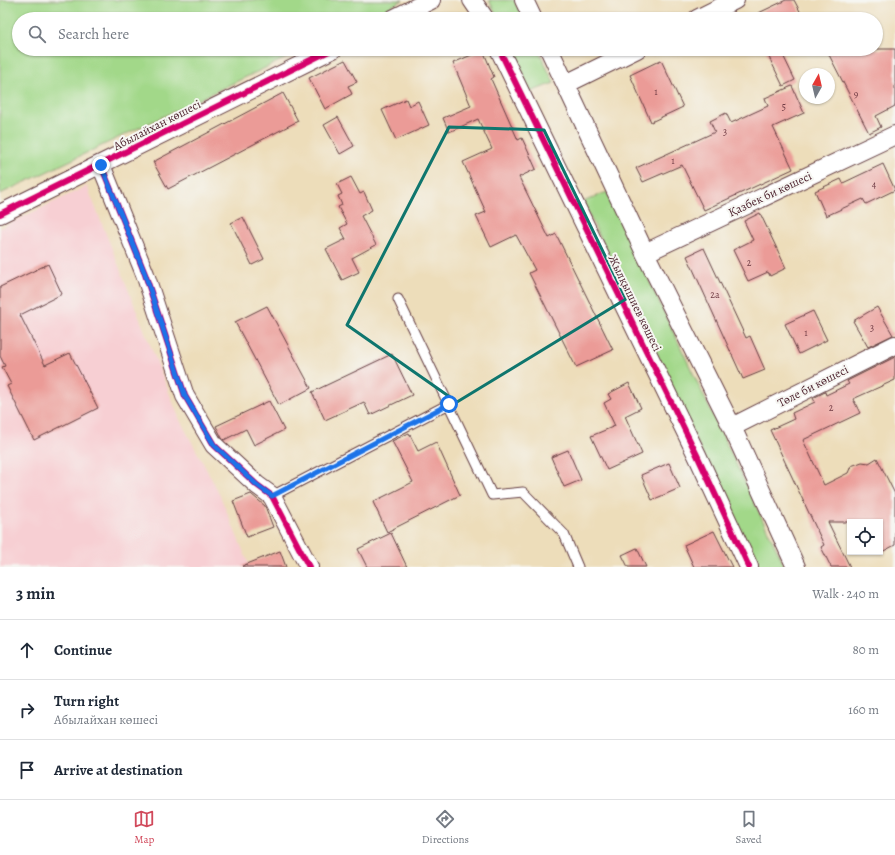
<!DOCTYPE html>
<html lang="en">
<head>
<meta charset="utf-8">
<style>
	body { margin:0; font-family:Alegreya,serif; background:#f6f6f7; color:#1f2937 }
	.controls { position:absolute; right:12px; bottom:12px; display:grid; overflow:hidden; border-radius:0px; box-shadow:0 1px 3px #0004 }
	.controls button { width:36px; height:36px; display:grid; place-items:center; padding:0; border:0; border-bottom:1px solid #e0e1e3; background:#fff; color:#1f2937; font:20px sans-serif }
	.compass { position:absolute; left:799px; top:68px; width:36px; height:36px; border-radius:50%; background:#fff; box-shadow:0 1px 3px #0004; rotate:8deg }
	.stop { position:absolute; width:12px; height:12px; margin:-9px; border:3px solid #1a73e8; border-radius:50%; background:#fff }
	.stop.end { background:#1a73e8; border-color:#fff; box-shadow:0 1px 4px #0008 }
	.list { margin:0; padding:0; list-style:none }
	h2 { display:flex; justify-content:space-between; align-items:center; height:52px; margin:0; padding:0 16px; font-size:17px }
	h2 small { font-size:13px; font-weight:400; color:#747a83 }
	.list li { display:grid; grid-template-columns:26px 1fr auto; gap:12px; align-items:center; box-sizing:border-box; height:60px; padding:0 16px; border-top:1px solid #e0e1e3 }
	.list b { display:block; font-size:15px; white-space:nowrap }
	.list p { margin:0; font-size:13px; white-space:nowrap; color:#747a83 }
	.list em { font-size:13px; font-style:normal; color:#747a83 }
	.icon { flex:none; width:22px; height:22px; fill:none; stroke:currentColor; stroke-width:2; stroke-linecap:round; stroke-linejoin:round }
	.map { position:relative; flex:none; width:895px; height:567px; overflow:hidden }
	.search { position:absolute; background:#fff; box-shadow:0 1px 3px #0004; left:12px; right:12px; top:12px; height:44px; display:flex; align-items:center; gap:10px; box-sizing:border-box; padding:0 14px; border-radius:22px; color:#747a83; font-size:15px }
	.sheet { height:232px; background:#fff }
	nav { display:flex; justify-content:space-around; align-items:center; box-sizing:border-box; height:56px; border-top:1px solid #e0e1e3; background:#fff; font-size:11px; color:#747a83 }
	nav a { display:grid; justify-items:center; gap:2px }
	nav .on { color:#d1495b }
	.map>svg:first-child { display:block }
</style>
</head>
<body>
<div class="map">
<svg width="895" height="567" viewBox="0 0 895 567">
	<rect width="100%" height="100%" fill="#f6f6f2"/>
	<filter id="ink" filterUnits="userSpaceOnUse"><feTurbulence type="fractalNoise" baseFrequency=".025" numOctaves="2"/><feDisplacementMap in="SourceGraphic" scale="8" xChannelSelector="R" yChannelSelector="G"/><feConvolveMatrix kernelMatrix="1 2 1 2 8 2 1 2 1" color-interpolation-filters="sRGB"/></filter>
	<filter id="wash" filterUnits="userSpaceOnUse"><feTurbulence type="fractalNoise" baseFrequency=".012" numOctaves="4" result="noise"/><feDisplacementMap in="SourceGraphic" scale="16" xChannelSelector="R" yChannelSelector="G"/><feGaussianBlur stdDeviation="0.9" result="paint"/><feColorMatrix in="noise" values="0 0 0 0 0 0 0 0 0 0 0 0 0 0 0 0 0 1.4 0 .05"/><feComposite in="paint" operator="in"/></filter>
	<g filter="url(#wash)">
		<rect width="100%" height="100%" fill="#edddba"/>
		<!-- built -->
		<path fill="#f7cfd3" d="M 87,186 L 180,420 L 218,491 L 250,567 L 0,567 L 0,228 Z"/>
		<!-- green -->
		<path fill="#a2d889" stroke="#767c5a" d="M 0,0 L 403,0 L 368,19 L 19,19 L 19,49 L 305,49 L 0,194 Z
			M 489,0 L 514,0 L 523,19 L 498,19 Z
			M 511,49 L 538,49 L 554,83 L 530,92 Z
			M 607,192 L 785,567 L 756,567 L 583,202 Z"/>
		<g id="blocks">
			<!-- building -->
			<path fill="#eb9b97" d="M 786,0 L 794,0 L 804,19 L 746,19 Z
				M 765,49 L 780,49 L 795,80 L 783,86 Z
				M 826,49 L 895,49 L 895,106 L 876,116 L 881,127 L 869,133 Z
				M 483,50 L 494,77 L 491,79 L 518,140 L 522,138 L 536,169 L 519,177 L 549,238 L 556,234 L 613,350 L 576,367 L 529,273 L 535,270 L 516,235 L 491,247 L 476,216 L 486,212 L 463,162 L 492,149 L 478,119 L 449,132 L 443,118 L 471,106 L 453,63 Z
				M 345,60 L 357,82 L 348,86 L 352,94 L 325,109 L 309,78 Z
				M 661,60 L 683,107 L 651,122 L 630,75 Z
				M 792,86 L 804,113 L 773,127 L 793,169 L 704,210 L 682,165 L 643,182 L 636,168 L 715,132 L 710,121 L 726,113 L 731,123 L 768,106 L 765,98 Z
				M 283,93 L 298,121 L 168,189 L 153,162 Z
				M 406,99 L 409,106 L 418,101 L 429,125 L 396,140 L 382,110 Z
				M 338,117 L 354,146 L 340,154 L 324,125 Z
				M 883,164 L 895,190 L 866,204 L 863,199 L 826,216 L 815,191 L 841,179 L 843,183 Z
				M 351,177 L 360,194 L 364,192 L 372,210 L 361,216 L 376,245 L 352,258 L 359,272 L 342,280 L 326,249 L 346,239 L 340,228 L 347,224 L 338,207 L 342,205 L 338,196 L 342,194 L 337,184 Z
				M 760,213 L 786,268 L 770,276 L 768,272 L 748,281 L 733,250 L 753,240 L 744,221 Z
				M 243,217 L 264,259 L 252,265 L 231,223 Z
				M 704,248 L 746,338 L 750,336 L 765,370 L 743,379 L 687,256 Z
				M 48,264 L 62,294 L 20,315 L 45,365 L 70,353 L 98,408 L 34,440 L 7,386 L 11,384 L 2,367 L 5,366 L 0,356 L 0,287 Z
				M 267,306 L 311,388 L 279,405 L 235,322 Z
				M 877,307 L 893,335 L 868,347 L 853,321 Z
				M 813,311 L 827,340 L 799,354 L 785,324 Z
				M 392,354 L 412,395 L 370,415 L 364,402 L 325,420 L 312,392 Z
				M 895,357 L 895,380 L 853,399 L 860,413 L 803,440 L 824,485 L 848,473 L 851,466 L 862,462 L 869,463 L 877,458 L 895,494 L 895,545 L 880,553 L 880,522 L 828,522 L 850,567 L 831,567 L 821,547 L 824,545 L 770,430 L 794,419 L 792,413 L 815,402 L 813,398 L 825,392 L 826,395 L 849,384 L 847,381 Z
				M 629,383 L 641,408 L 625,416 L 642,454 L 607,470 L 591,436 L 615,426 L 604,403 L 611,399 L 608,394 Z
				M 269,401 L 284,430 L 254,445 L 246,429 L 224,440 L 222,438 L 216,426 Z
				M 409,433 L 418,451 L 436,442 L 460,495 L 387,532 L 373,502 L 413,482 L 392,441 Z
				M 568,450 L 581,480 L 564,487 L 551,457 Z
				M 669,463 L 680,488 L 652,500 L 641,475 Z
				M 251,494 L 265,506 L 273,527 L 247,537 L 233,501 Z
				M 714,531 L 732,567 L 694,567 L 684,545 Z
				M 391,533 L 407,567 L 367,567 L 358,549 Z
				M 637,548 L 646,567 L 628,567 L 622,555 Z
				M 280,551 L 286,567 L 243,567 L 242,566 Z"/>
		</g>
	</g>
	<g filter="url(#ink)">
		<use href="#blocks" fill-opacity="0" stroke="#623c40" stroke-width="1"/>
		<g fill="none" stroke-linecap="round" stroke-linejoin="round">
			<!-- service casing -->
			<g stroke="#623c40" stroke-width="11">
				<path id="service" d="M 398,299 L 492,495 L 523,492 L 564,534 L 578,567
					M 272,496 L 449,404"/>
			</g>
			<!-- minor casing -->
			<g stroke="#623c40" stroke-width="20">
				<path id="minor" d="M 472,0 L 485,19
					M 524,0 L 533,19
					M 393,19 L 431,0
					M 697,19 L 735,0
					M 499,49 L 697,455 L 749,567
					M 549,49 L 645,253 L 732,427 L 796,567
					M 566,84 L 637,49
					M 101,165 L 145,274 L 185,396 L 214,445 L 257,485 L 272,496 L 309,567
					M 0,214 L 333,49
					M 645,253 L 895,135
					M 732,427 L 895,345"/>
			</g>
			<!-- service -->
			<use href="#service" stroke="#fff" stroke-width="9"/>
			<!-- minor -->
			<use href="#minor" stroke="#fff" stroke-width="18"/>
			<!-- cycleway casing -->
			<g stroke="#f6f6f2" stroke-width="8">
				<path id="cycleway" d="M 499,49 L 697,455 L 749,567
					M 101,165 L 145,274 L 185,396 L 214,445 L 257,485 L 272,496 L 309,567
					M 0,214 L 333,49"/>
			</g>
			<!-- cycleway -->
			<use href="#cycleway" stroke="#d6006c" stroke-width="6"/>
		</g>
	</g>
	<g fill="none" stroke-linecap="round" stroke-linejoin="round" filter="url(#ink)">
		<!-- route -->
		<path stroke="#1a73e8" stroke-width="5" d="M 101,165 L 145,274 L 185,396 L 214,445 L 257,485 L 272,496 L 449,404"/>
	</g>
	<!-- marked area -->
	<path fill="none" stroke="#0f766e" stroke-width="3" stroke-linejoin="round" d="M 449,127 L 544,130 L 626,299 L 457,402 L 347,325 Z"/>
	<g text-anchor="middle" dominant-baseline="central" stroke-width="4" stroke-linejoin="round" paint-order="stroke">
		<!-- number labels -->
		<g font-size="10" fill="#723e46">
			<text x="656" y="91">1</text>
			<text x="856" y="93">9</text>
			<text x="784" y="106">5</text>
			<text x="725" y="131">3</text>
			<text x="673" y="160">1</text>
			<text x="874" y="184">4</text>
			<text x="749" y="262">2</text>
			<text x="715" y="294">2а</text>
			<text x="872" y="327">3</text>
			<text x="806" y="332">1</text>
			<text x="831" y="407">2</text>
		</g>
		<!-- street labels -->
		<g font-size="12" fill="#4a1f2b" stroke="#f6f6f2">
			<text transform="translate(157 125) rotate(-27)">Абылайхан көшесі</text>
			<text transform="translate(770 194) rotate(-25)">Қазбек би көшесі</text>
			<text transform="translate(635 303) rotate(64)">Жылқышиев көшесі</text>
			<text transform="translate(813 386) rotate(-27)">Төле би көшесі</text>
		</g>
	</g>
</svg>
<div class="controls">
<button><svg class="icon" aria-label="locate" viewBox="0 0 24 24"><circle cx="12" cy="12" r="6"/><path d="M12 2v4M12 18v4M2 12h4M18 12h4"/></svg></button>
</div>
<svg class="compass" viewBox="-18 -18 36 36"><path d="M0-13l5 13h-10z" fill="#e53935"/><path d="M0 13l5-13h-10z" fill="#747a83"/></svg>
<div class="stop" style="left:449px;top:404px"></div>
<div class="stop end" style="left:101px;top:165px"></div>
<div class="search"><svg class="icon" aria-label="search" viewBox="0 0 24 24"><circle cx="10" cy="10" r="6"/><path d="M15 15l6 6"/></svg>Search here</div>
</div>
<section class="sheet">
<h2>3 min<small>Walk · 240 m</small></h2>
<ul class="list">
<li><svg class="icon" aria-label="ahead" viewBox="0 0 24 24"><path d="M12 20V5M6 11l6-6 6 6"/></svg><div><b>Continue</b></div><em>80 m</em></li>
<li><svg class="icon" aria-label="right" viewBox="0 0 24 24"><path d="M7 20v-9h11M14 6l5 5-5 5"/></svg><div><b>Turn right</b><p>Абылайхан көшесі</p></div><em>160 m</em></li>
<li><svg class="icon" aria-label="arrive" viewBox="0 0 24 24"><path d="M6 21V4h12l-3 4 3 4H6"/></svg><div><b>Arrive at destination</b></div></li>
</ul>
</section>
<nav>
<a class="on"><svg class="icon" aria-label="map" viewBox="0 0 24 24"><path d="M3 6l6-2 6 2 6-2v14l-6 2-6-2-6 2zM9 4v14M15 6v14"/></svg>Map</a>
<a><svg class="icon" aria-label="directions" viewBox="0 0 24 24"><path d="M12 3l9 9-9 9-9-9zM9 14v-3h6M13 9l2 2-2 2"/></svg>Directions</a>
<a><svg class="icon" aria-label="saved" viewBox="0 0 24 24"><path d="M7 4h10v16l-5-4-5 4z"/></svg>Saved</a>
</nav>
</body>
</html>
